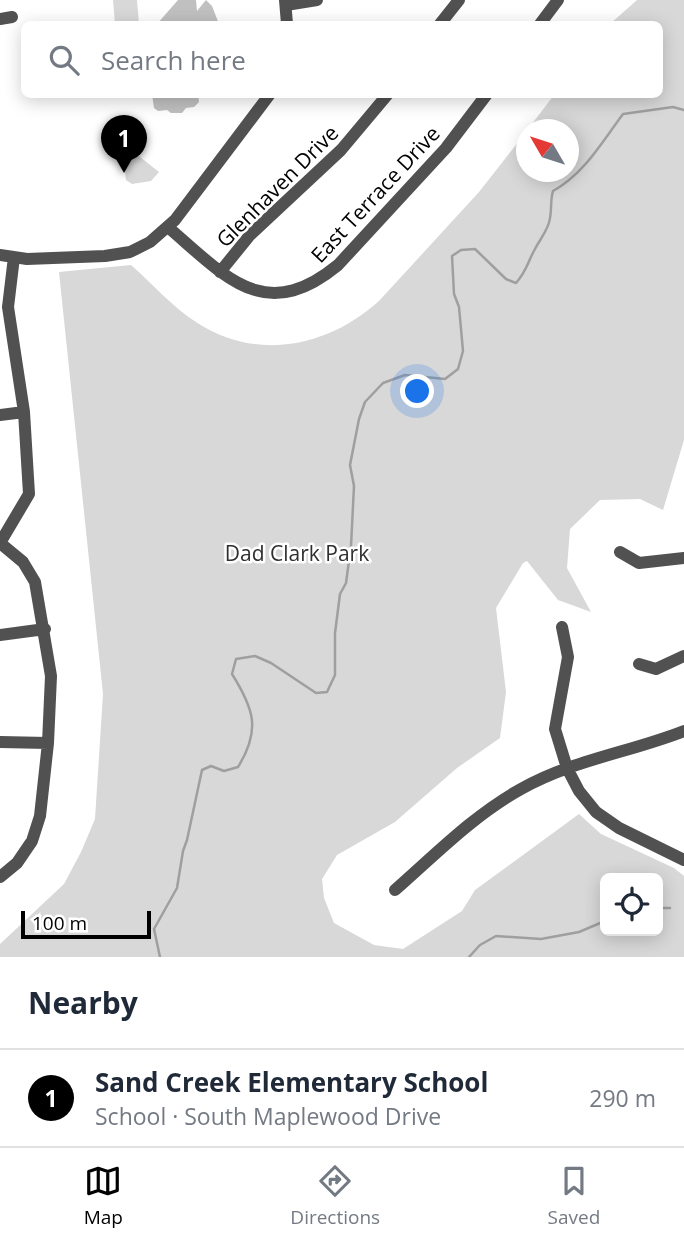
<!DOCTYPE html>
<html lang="en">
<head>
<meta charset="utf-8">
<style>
	body { margin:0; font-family:"Open Sans",sans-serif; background:#f6f6f7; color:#1f2937 }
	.controls { position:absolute; right:21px; bottom:21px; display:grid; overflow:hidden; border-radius:10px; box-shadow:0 4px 18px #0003 }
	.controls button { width:63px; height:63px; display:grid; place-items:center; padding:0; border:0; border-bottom:2px solid #e0e1e3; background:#fff; color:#1f2937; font:35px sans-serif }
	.compass { position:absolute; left:516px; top:119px; width:63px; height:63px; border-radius:50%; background:#fff; box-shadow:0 4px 18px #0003; rotate:309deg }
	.scale { position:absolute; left:21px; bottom:18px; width:130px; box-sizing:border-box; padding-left:7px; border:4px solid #000; border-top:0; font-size:19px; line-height:24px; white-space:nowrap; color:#000; -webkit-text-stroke:5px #fff; paint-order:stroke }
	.you { position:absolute; left:418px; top:392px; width:24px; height:24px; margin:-18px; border:5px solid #fff; border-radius:50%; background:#1a73e8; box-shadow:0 0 0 10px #1a73e833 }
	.badge { display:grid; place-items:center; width:46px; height:46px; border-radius:50%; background:#000; color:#fff; font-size:23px; font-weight:700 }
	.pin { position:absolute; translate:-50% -58px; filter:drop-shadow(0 2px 4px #0008) }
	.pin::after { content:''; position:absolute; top:37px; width:24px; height:21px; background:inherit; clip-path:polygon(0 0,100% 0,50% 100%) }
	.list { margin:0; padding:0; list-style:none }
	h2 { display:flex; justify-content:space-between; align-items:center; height:91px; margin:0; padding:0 28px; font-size:30px }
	h2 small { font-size:23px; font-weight:400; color:#747a83 }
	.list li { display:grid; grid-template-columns:46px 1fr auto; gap:21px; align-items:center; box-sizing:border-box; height:98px; padding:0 28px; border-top:2px solid #e0e1e3 }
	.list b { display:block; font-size:26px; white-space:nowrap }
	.list p { margin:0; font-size:23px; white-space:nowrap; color:#747a83 }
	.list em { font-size:23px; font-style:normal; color:#747a83 }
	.icon { flex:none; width:38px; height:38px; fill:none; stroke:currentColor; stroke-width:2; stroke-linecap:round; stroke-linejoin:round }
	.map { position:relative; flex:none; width:684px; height:957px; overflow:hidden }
	.search { position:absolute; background:#fff; box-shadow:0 4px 18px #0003; left:21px; right:21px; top:21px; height:77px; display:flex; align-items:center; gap:18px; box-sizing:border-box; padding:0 24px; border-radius:10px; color:#747a83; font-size:26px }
	.sheet { height:189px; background:#fff }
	nav { display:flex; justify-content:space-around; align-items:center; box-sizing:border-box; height:98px; border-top:2px solid #e0e1e3; background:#fff; font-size:19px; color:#747a83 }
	nav a { display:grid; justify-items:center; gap:4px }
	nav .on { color:#000 }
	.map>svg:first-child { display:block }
</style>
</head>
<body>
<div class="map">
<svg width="684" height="957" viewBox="0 0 684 957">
	<rect width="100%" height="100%" fill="#fff"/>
	<!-- green -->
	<path fill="#d8d8d8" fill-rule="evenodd" d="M 113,0 L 137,0 L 139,24 L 115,24 Z
		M 637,0 L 684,0 L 684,440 L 663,510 L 640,499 L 600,500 L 570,529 L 567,568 L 591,612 L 558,600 L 527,561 L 523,563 L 496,608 L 506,692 L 500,738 L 457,768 L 395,822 L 337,855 L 322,879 L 324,898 L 334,923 L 374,945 L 403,949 L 462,911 L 475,890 L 579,814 L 601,834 L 674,868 L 684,876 L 684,957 L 0,957 L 0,944 L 64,884 L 81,852 L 95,819 L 103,694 L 59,272 L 131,265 C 152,283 172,307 196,322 C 256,362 328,347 379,301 L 479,192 L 526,132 L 526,172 L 568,172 L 568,130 L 528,129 L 554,95 L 660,94 L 660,24 L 610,24 ZM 605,878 L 658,878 L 658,931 L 605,931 Z
		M 130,149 L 159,172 L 151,181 L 132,184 L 126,180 L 123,157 Z"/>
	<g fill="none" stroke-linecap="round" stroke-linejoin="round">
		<!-- stream -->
		<path stroke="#9f9f9f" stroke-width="2.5" d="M 658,908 L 670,908
			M 160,957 L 154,929 L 177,888 L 183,851 L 187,840 L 202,770 L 211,766 L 224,771 L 238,767 C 261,730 254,709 232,674 L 236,659 L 255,656 L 271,663 L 316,693 L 327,692 L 335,675 L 335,633 L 340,594 L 346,583 L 351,546 L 354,486 L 350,465 L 359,419 L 365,402 L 383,383 L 405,375 L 445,379 L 458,369 L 463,351 L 459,307 L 454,294 L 452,256 L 461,250 L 475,249 L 506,279 L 516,283 C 528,269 527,263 535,249 C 540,239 549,229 550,218 C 552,208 550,201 553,191 C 584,174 602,142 623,114 L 673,107 L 684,110
			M 469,957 L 480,945 L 496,936 L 541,939 L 579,932 L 605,921"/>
	</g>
	<!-- building -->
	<path fill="#c0c0c0" d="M 178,0 L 196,0 L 197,11 L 206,0 L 212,6 L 219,24 L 157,24 Z
		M 152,94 L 198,94 L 199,102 L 194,107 L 186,108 L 182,113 L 171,113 L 167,110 L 158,111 L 154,108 Z"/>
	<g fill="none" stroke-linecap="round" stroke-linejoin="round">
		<!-- minor -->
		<path stroke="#515151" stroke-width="12" d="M 285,0 L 287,24
			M 286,5 L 317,0
			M 0,19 L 12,17
			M 440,24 L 459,0
			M 540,24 L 558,0
			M 169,228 C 226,277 265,325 338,265 L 446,148 L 487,94
			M 0,255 L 27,259 L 105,256 L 130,252 L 150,242 L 175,220 L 270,94
			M 220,272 L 250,235 L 341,150 L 388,94
			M 0,415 L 24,412
			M 0,543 L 23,562 L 35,582 L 51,676 L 48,743 L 40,816 L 32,841 L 17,863 L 0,877
			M 0,543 L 29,494 L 24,412 L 8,307 L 14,257
			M 620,552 L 639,563 L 684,558
			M 562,627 L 568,657 L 555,729 L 567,768 L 579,791 L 596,812 L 619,828 L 684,860
			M 0,635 L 45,629
			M 639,664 L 656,669 L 684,656
			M 0,742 L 48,743
			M 395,890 C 436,854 474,815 521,789 C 572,760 631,752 684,731"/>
	</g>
	<g text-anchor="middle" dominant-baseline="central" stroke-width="5" stroke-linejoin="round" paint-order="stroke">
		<!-- street labels -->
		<g font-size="21" fill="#000" stroke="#fff">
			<text transform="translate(277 186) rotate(-45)">Glenhaven Drive</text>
			<text transform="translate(375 194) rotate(-47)">East Terrace Drive</text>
		</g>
		<!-- park labels -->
		<g font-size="21" fill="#2f2f2f" stroke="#fff">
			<text x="297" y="553">Dad Clark Park</text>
		</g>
	</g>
</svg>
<div class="controls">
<button><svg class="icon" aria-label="locate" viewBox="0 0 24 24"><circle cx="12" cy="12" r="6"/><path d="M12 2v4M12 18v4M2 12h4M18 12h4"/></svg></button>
</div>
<svg class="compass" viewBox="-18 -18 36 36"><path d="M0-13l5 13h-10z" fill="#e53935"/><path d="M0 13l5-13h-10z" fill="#747a83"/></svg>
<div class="scale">100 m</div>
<div class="you"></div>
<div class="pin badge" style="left:124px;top:173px">1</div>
<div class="search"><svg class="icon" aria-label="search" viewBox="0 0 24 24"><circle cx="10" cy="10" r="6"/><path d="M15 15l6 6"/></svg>Search here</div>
</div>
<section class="sheet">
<h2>Nearby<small></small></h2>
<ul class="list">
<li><span class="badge">1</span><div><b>Sand Creek Elementary School</b><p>School · South Maplewood Drive</p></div><em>290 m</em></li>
</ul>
</section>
<nav>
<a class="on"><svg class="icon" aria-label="map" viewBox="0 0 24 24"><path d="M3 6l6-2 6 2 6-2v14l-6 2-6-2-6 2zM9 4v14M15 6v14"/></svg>Map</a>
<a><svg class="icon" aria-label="directions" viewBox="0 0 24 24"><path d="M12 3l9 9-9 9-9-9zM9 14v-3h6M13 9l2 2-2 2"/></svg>Directions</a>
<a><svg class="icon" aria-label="saved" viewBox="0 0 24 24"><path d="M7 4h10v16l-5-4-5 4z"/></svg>Saved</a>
</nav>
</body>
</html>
